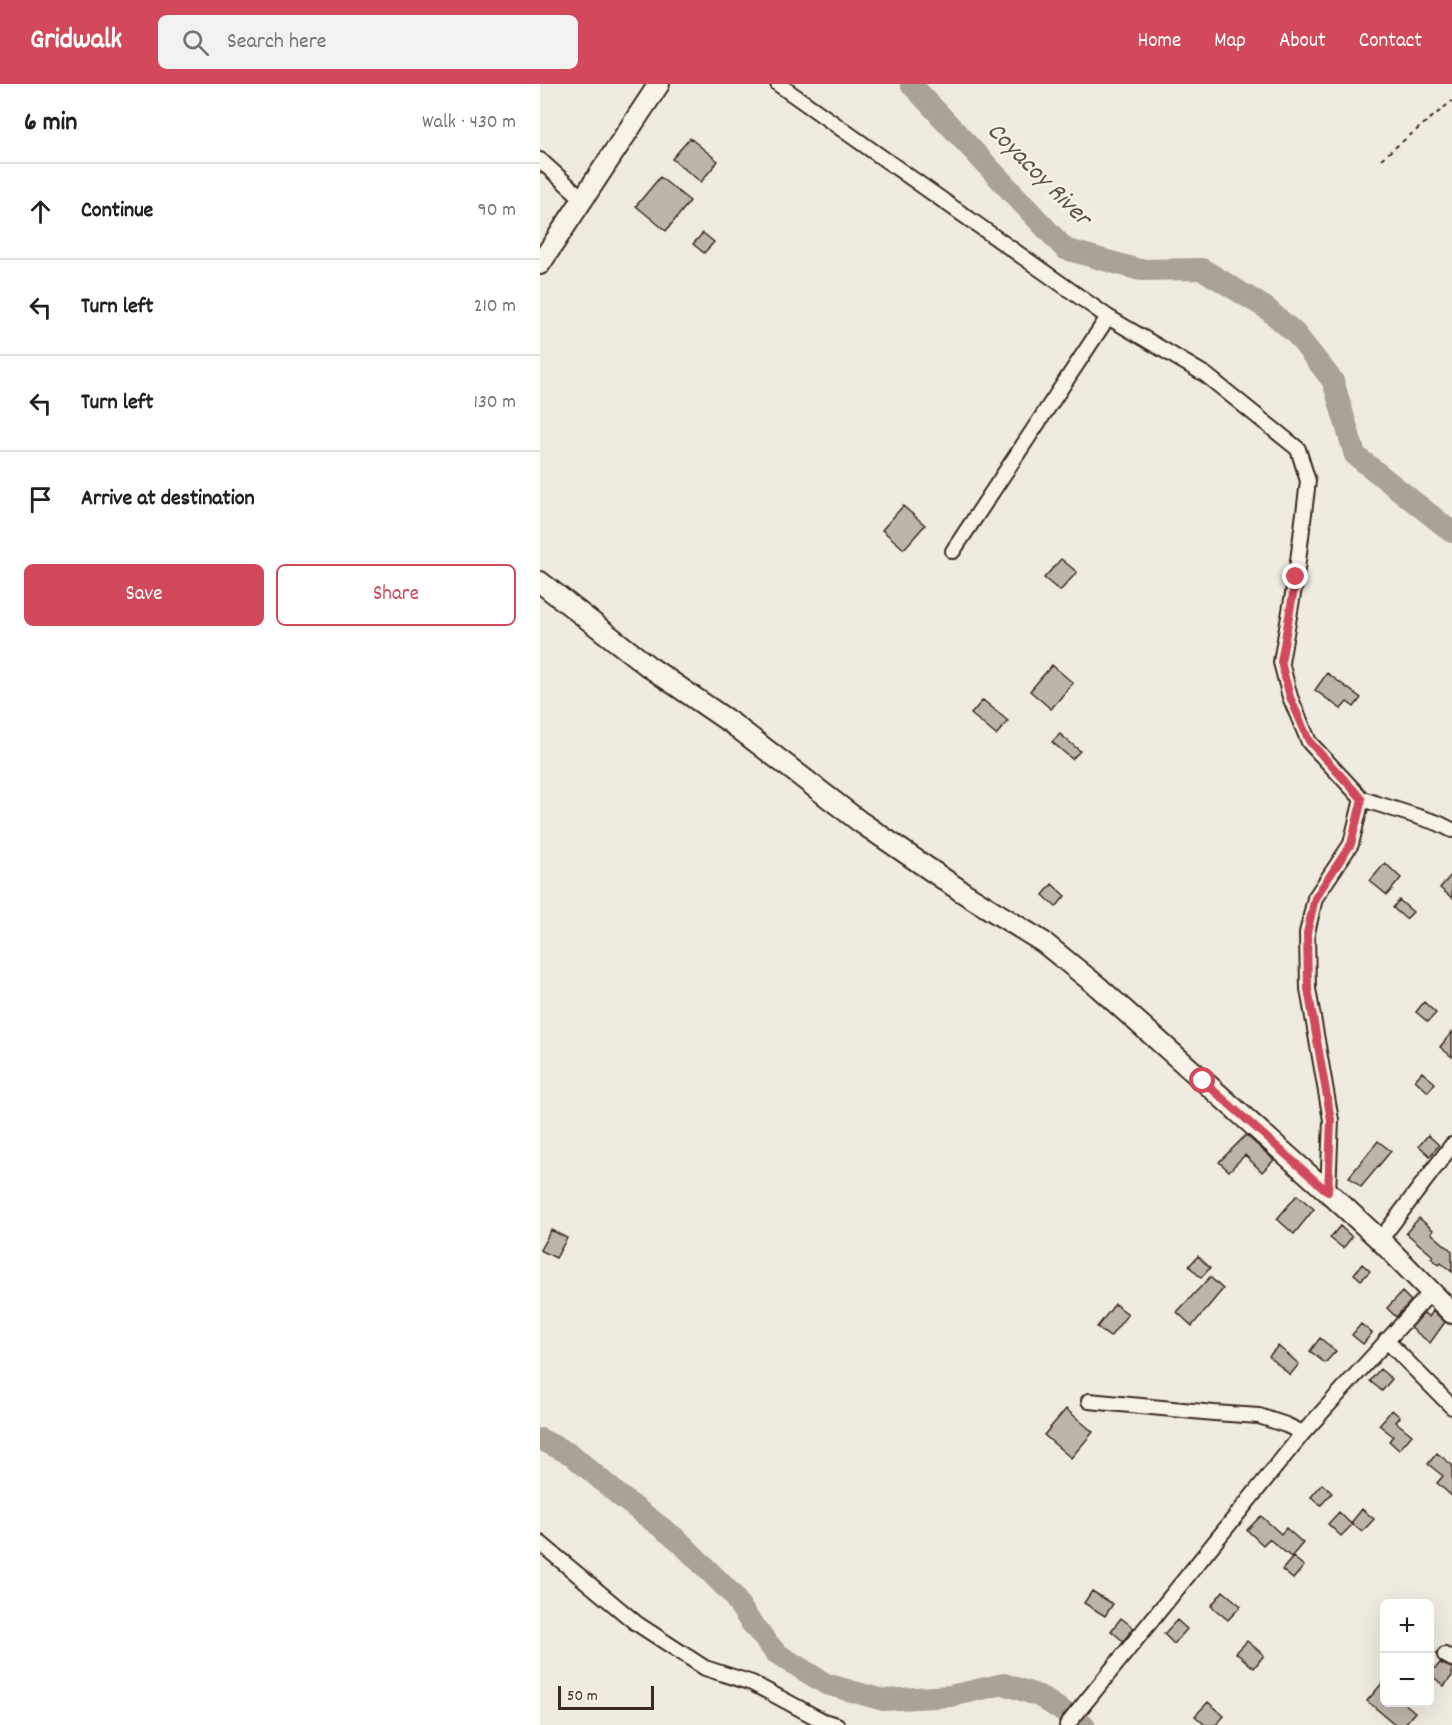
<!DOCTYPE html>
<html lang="en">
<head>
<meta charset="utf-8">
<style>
	body { margin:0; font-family:Dekko,sans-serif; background:#f2f2f2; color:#202124 }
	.controls { position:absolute; right:18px; bottom:18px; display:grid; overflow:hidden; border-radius:9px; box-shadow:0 6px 24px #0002 }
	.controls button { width:54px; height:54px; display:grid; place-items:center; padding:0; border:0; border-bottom:2px solid #e0e0e0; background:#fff; color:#202124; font:30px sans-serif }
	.scale { position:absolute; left:18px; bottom:15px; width:96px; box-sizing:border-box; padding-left:6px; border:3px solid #3b2a1e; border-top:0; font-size:16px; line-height:21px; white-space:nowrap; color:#3b2a1e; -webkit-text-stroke:4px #f7f3e8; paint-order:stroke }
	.stop { position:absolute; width:18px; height:18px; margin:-14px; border:4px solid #d1495b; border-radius:50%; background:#fff }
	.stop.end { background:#d1495b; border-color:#fff; box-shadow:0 2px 6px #0008 }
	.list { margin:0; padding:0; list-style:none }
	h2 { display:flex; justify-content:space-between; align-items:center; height:78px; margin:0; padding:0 24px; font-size:26px }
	h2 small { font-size:20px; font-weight:400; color:#757577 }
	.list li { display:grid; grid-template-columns:39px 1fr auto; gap:18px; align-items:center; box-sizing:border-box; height:96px; padding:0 24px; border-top:2px solid #e0e0e0 }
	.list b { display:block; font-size:22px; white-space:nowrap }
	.list em { font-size:20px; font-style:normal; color:#757577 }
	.actions { display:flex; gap:12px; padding:18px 24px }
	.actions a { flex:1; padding:14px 0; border:2px solid #d1495b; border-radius:9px; text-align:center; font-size:21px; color:#d1495b }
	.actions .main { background:#d1495b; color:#fff }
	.icon { flex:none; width:33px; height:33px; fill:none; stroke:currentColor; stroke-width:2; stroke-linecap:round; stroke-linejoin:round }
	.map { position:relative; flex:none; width:912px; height:1641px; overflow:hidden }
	header { display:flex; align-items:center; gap:36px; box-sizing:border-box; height:84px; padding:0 30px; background:#d1495b; color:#fff }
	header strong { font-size:28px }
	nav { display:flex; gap:33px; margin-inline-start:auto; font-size:21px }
	.search { width:420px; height:54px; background:#f2f2f2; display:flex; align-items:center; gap:15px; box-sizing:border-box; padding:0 21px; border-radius:9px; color:#757577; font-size:22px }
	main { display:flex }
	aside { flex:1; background:#fff }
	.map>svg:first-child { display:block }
</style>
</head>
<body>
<header>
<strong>Gridwalk</strong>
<div class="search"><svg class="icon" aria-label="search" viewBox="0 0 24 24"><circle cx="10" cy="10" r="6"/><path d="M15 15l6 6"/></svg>Search here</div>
<nav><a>Home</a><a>Map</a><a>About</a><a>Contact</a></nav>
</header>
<main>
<aside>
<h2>6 min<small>Walk · 430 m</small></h2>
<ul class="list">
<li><svg class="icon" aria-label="ahead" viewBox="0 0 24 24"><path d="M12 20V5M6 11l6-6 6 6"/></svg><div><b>Continue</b></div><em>90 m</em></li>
<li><svg class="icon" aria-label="left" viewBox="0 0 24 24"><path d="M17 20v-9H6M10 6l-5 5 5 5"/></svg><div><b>Turn left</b></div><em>210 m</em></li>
<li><svg class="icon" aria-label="left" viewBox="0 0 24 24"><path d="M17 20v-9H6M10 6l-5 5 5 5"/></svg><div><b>Turn left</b></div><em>130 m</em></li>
<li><svg class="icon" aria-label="arrive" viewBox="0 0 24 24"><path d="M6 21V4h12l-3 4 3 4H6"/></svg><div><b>Arrive at destination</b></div></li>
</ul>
<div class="actions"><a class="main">Save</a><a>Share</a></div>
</aside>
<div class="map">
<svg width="912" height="1641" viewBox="0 0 912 1641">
	<rect width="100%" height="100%" fill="#efebe0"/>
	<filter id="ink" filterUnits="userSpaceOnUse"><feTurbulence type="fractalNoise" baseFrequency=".0167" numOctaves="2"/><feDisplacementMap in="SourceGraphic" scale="12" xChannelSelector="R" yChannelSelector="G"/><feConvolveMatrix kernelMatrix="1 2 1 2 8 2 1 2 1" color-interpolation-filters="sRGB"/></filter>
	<g filter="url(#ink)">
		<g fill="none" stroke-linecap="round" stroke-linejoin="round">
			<!-- river -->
			<path stroke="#aaa296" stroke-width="22" d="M 371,0 L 525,165 L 600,186 L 662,185 L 726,224 L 755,249 L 793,297 L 815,371 L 912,448
				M 0,1355 L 32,1371 L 81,1413 L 138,1456 L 192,1510 L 209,1536 L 236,1569 L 286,1600 L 343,1616 L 410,1612 L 464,1600 L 499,1612 L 544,1641"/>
		</g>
		<!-- building -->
		<path fill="#bdb5aa" stroke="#3b2a1e" stroke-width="1.5" d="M 150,54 L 178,77 L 161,98 L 132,75 Z
			M 120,93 L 150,117 L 126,147 L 96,122 Z
			M 163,149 L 174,158 L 164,169 L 153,160 Z
			M 363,422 L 385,441 L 364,465 L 342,446 Z
			M 521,475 L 537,488 L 520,507 L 504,494 Z
			M 512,581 L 533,599 L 511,625 L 490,607 Z
			M 787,589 L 821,614 L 814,623 L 807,618 L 801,625 L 775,606 Z
			M 443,616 L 468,637 L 456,651 L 431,630 Z
			M 520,650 L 540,667 L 532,675 L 512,658 Z
			M 845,779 L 861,794 L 847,811 L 830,797 Z
			M 912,790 L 912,814 L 900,804 Z
			M 512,800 L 525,812 L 516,823 L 503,811 Z
			M 859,816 L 873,828 L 866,835 L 853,824 Z
			M 884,918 L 896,929 L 888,938 L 876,928 Z
			M 912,948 L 912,973 L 900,963 Z
			M 882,988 L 895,999 L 888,1008 L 875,996 Z
			M 706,1051 L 734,1076 L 722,1088 L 705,1071 L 689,1087 L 679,1078 Z
			M 888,1051 L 899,1061 L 890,1072 L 879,1062 Z
			M 838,1057 L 851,1067 L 821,1103 L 809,1093 Z
			M 757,1111 L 774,1125 L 754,1150 L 737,1135 Z
			M 879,1134 L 893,1146 L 891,1149 L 912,1167 L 912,1188 L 901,1179 L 899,1181 L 891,1174 L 893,1172 L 866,1149 Z
			M 800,1142 L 812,1153 L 803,1164 L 790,1154 Z
			M 11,1146 L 27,1154 L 16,1174 L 0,1166 Z
			M 658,1172 L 670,1184 L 661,1194 L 649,1182 Z
			M 822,1180 L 830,1187 L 821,1196 L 814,1190 Z
			M 670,1193 L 683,1205 L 652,1242 L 637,1228 Z
			M 862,1208 L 871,1217 L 856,1233 L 847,1224 Z
			M 575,1220 L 588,1230 L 570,1253 L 557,1243 Z
			M 893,1227 L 905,1238 L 890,1259 L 871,1244 L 884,1229 L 889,1233 Z
			M 821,1240 L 832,1249 L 823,1260 L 812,1251 Z
			M 780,1254 L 796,1267 L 785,1279 L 770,1267 Z
			M 738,1262 L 759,1280 L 750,1291 L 729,1272 Z
			M 840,1285 L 852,1295 L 842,1307 L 830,1297 Z
			M 526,1325 L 553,1348 L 531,1374 L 504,1351 Z
			M 852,1326 L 860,1333 L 856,1338 L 872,1351 L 859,1366 L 849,1357 L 853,1352 L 839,1341 Z
			M 897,1369 L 912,1381 L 912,1412 L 897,1399 L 903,1392 L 888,1380 Z
			M 782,1400 L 792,1409 L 781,1421 L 771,1413 Z
			M 822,1425 L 834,1435 L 822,1448 L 811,1439 Z
			M 799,1428 L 812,1441 L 801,1452 L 788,1440 Z
			M 721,1432 L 741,1450 L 746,1444 L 763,1459 L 751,1473 L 729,1455 L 723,1461 L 707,1446 Z
			M 753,1473 L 764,1482 L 753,1495 L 742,1486 Z
			M 552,1507 L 573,1520 L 565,1532 L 544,1519 Z
			M 683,1507 L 701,1522 L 688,1536 L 671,1522 Z
			M 581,1534 L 594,1544 L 583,1557 L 571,1547 Z
			M 637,1536 L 647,1545 L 634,1560 L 624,1550 Z
			M 707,1557 L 724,1571 L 714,1584 L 696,1569 Z
			M 900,1579 L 912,1584 L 912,1592 L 904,1602 L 890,1590 Z
			M 844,1597 L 844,1618 L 863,1618 L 875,1628 L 864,1641 L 856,1641 L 827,1617 Z
			M 668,1618 L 684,1632 L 676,1641 L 665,1641 L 655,1632 Z"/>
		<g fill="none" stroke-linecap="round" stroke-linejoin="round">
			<!-- street casing -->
			<g stroke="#3b2a1e" stroke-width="18">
				<path id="street" d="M 238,0 L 568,233 L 666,291 L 758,365 L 768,397 L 756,493 L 741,578 L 750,613 L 769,658 L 822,715 L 898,739 L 912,746
					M 0,76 L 43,115
					M 413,467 L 568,233
					M 788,1108 L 791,1036 L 768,905 L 767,849 L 775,814 L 811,760 L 822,715
					M 840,1156 L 912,1061
					M 846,1256 L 912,1323
					M 549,1317 L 674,1329 L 719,1332 L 746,1341 L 763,1349
					M 0,1459 L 96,1539 L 165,1584 L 212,1599 L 283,1637 L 297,1641
					M 905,1571 L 912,1575
					M 527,1641 L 763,1349 L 891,1208"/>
			</g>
			<!-- secondary casing -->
			<g stroke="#3b2a1e" stroke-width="24">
				<path id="secondary" d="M 0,180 L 119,0
					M 0,498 L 108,582 L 194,641 L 319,737 L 424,809 L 503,858 L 556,901 L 788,1108 L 840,1156 L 912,1229"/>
			</g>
			<!-- path -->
			<path stroke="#3b2a1e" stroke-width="2" stroke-dasharray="4.5 4.5" stroke-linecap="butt" d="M 841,75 L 912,17"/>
			<!-- street -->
			<use href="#street" stroke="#f7f3e8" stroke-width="14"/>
			<!-- secondary -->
			<use href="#secondary" stroke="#f7f3e8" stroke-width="20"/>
		</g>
	</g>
	<g fill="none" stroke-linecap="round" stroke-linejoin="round" filter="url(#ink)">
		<!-- route -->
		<path stroke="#d1495b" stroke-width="8" d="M 663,997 L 788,1108 L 791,1036 L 768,905 L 767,849 L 775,814 L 811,760 L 822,715 L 769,657 L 750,613 L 741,578 L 756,493"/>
	</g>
	<g text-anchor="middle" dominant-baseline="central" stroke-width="4.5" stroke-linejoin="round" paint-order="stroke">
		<!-- water labels -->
		<g font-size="26" font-style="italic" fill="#625448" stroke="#f7f3e8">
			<text transform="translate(498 91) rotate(45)">Coyacoy River</text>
		</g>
	</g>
</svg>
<div class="controls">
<button>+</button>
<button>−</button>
</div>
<div class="scale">50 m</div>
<div class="stop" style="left:663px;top:997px"></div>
<div class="stop end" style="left:756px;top:493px"></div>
</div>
</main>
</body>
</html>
